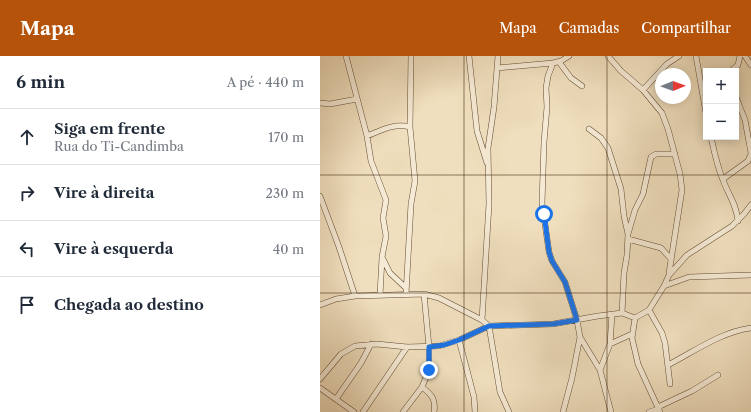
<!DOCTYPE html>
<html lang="pt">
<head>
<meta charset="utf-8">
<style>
	body { margin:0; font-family:"Libre Caslon Text",serif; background:#f2f2f3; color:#1f2937 }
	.controls { position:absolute; right:12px; top:12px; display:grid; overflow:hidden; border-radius:0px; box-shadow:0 2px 10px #0003 }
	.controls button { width:36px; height:36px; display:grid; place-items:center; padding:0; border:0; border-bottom:1px solid #e0e1e3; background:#fff; color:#1f2937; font:20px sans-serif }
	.compass { position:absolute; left:335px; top:12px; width:36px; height:36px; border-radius:50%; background:#fff; box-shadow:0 2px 10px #0003; rotate:89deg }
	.stop { position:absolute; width:12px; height:12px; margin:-9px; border:3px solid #1a73e8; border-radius:50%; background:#fff }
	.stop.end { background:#1a73e8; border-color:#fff; box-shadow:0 1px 4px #0008 }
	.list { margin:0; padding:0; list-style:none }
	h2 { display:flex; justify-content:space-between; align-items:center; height:52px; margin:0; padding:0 16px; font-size:17px }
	h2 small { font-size:13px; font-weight:400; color:#747a83 }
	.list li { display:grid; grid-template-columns:26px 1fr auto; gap:12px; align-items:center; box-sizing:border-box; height:56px; padding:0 16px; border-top:1px solid #e0e1e3 }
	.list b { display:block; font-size:15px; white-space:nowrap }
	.list p { margin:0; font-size:13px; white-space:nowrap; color:#747a83 }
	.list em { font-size:13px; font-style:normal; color:#747a83 }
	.icon { flex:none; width:22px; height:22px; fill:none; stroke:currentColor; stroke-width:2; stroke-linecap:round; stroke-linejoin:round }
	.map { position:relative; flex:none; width:431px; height:356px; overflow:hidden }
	header { display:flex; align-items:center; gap:24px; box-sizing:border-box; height:56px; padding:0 20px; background:#b45309; color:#fff }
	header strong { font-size:19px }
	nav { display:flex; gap:22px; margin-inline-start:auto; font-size:14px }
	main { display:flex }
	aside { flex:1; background:#fff }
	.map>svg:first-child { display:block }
</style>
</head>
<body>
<header>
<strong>Mapa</strong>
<nav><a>Mapa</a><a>Camadas</a><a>Compartilhar</a></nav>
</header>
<main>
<aside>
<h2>6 min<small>A pé · 440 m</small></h2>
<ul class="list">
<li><svg class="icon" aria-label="ahead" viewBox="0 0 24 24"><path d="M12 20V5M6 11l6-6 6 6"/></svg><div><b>Siga em frente</b><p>Rua do Ti-Candimba</p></div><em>170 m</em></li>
<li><svg class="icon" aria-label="right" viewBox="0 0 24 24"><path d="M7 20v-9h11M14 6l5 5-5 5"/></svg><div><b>Vire à direita</b></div><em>230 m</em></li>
<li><svg class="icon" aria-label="left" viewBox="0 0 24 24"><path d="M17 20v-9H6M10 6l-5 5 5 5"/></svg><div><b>Vire à esquerda</b></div><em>40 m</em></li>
<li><svg class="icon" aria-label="arrive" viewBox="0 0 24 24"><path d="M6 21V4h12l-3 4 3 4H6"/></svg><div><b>Chegada ao destino</b></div></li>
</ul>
</aside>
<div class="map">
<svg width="431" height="356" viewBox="0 0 431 356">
	<rect width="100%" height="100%" fill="#f0dfbe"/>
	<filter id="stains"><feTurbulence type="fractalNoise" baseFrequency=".005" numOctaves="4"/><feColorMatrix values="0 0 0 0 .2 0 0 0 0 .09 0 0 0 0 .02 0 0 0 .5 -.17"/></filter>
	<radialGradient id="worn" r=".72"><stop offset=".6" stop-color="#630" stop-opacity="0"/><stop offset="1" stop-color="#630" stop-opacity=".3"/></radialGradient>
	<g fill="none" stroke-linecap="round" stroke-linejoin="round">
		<!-- street casing -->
		<g stroke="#634a32" stroke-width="6">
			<path id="street" d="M 26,0 L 47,80 L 51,105 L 66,144 L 63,162 L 66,180 L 62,201 L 70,217 L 86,232
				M 149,0 L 157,75 L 167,107
				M 178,0 L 174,51 L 168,92 L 169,148 L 162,264 L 169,270 L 180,336 L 189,356
				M 288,0 L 301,15 L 323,34 L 342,57 L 348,73 L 360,118 L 362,134 L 349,217
				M 376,0 L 386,57
				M 425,0 L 431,9
				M 239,6 L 251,22 L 262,30
				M 233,7 L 228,20 L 226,32 L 227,51 L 224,86 L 222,147 L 229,196 L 232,205 L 245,226 L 257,264 L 260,281 L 252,322 L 243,356
				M 177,12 L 233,7 L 241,5 L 249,0
				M 411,15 L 418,9 L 420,0
				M 323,34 L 347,8 L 359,0
				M 416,41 L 425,64 L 431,97
				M 0,47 L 10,48 L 37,43
				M 269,73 L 281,82 L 288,92 L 301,133 L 304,160 L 308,178 L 307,199 L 304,217 L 302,257
				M 47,80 C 62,74 74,67 90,71
				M 391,81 C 394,95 397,110 403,124 C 409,140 416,147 418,165
				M 403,123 L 428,105 L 431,98
				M 0,140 L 19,191 L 35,240
				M 308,178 L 315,154 L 323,138 L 331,101 L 336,98 L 355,98
				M 308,183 L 341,192 L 351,203
				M 344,230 L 369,221 L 431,219
				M 86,238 L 91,148 L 95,125 L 90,71 L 91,0
				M 60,239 L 62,202
				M 0,249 L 16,243 L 35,240 L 104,238 L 119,242 L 162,264
				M 329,254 L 342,277 L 345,287 L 350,328
				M 315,262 L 312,282 L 318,308 L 340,356
				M 260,281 L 280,314 L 291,356
				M 139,284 L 154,341 L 155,356
				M 290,288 L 312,278
				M 348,309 C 375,295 401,276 431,272
				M 280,314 L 290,288 L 292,258
				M 0,323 L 21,298 L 35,290 L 57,288 L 87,291 L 119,290 L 139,284 L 169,270 L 233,268 L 278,260 L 302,257 L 315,262 L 329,254 L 344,230 L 349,219 L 367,199 L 412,170 L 424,158 L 431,149
				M 102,331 C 112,339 116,343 114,356
				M 0,332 L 34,356
				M 16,343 L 41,307 L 51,288
				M 338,351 L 372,335 L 398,319
				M 43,356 L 87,291
				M 83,356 L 102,331 L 109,314 L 109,291 L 104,238
				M 329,356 L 339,353"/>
		</g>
		<!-- street -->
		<use href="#street" stroke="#f5ead5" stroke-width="5"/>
	</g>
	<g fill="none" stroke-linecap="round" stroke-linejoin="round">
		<!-- route -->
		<path stroke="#1a73e8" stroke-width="5" d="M 109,314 L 109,291 L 124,289 L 139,284 L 169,270 L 233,268 L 257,264 L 245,226 L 232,205 L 229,196 L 224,158"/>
	</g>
	<!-- grid -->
	<path fill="none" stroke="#341903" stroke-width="1" stroke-opacity="0.55" d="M 144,0 L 144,356M 287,0 L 287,356M 0,119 L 431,119M 0,237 L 431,237"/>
	<rect width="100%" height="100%" filter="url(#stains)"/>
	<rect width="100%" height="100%" fill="url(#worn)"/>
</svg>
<div class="controls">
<button>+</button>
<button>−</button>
</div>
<svg class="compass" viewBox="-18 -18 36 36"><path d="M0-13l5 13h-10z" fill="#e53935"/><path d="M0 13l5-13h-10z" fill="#747a83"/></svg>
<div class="stop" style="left:224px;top:158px"></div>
<div class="stop end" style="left:109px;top:314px"></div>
</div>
</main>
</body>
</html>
